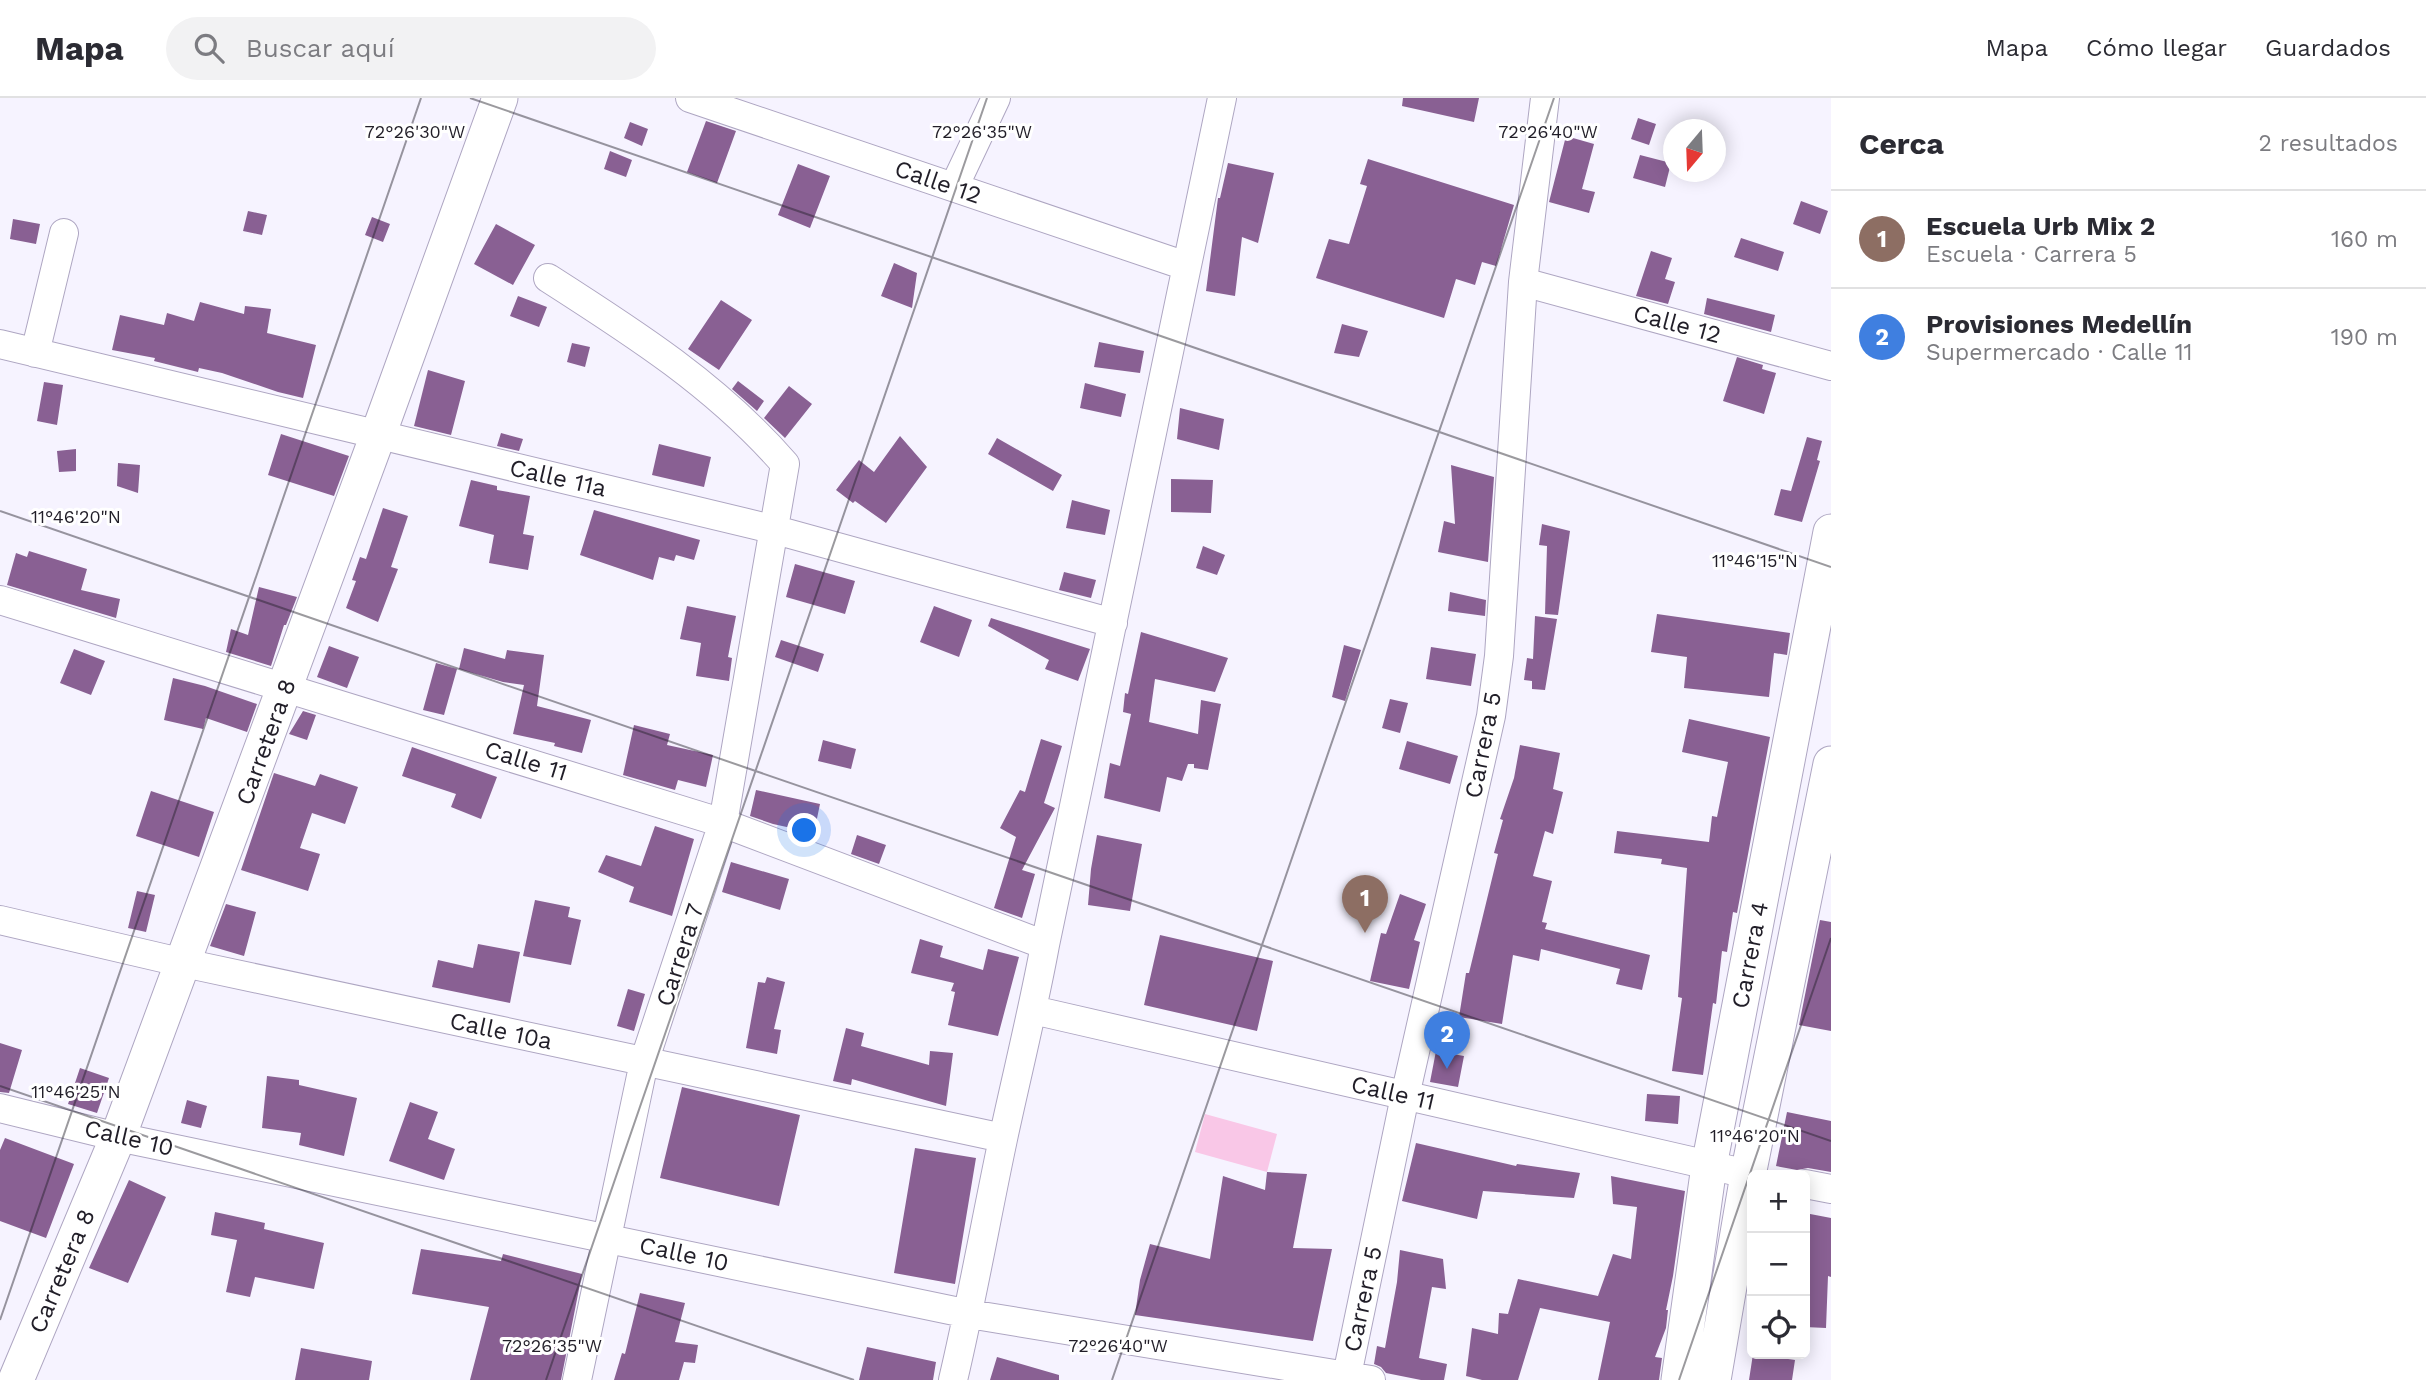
<!DOCTYPE html>
<html lang="es">
<head>
<meta charset="utf-8">
<style>
	body { margin:0; font-family:"Work Sans",sans-serif; background:#f2f2f3; color:#2b2b33 }
	.controls { position:absolute; right:21px; bottom:21px; display:grid; overflow:hidden; border-radius:10px; box-shadow:0 4px 18px #0003 }
	.controls button { width:63px; height:63px; display:grid; place-items:center; padding:0; border:0; border-bottom:2px solid #e1e1e2; background:#fff; color:#2b2b33; font:35px sans-serif }
	.compass { position:absolute; left:1663px; top:21px; width:63px; height:63px; border-radius:50%; background:#fff; box-shadow:0 4px 18px #0003; rotate:199deg }
	.you { position:absolute; left:805px; top:733px; width:24px; height:24px; margin:-18px; border:5px solid #fff; border-radius:50%; background:#1a73e8; box-shadow:0 0 0 10px #1a73e833 }
	.badge { display:grid; place-items:center; width:46px; height:46px; border-radius:50%; background:#111827; color:#fff; font-size:23px; font-weight:700 }
	.pin { position:absolute; translate:-50% -58px; filter:drop-shadow(0 2px 4px #0008) }
	.pin::after { content:''; position:absolute; top:37px; width:24px; height:21px; background:inherit; clip-path:polygon(0 0,100% 0,50% 100%) }
	.list { margin:0; padding:0; list-style:none }
	h2 { display:flex; justify-content:space-between; align-items:center; height:91px; margin:0; padding:0 28px; font-size:30px }
	h2 small { font-size:23px; font-weight:400; color:#7c7c81 }
	.list li { display:grid; grid-template-columns:46px 1fr auto; gap:21px; align-items:center; box-sizing:border-box; height:98px; padding:0 28px; border-top:2px solid #e1e1e2 }
	.list b { display:block; font-size:26px; white-space:nowrap }
	.list p { margin:0; font-size:23px; white-space:nowrap; color:#7c7c81 }
	.list em { font-size:23px; font-style:normal; color:#7c7c81 }
	.icon { flex:none; width:38px; height:38px; fill:none; stroke:currentColor; stroke-width:2; stroke-linecap:round; stroke-linejoin:round }
	.map { position:relative; flex:none; width:1831px; height:1282px; overflow:hidden }
	header { display:flex; align-items:center; gap:42px; box-sizing:border-box; height:98px; padding:0 35px; background:#fff; border-bottom:2px solid #e1e1e2 }
	header strong { font-size:33px }
	nav { display:flex; gap:38px; margin-inline-start:auto; font-size:24px }
	.search { width:490px; height:63px; background:#f2f2f3; display:flex; align-items:center; gap:18px; box-sizing:border-box; padding:0 24px; border-radius:38px; color:#7c7c81; font-size:26px }
	main { display:flex }
	aside { flex:1; background:#fff }
	.map>svg:first-child { display:block }
</style>
</head>
<body>
<header>
<strong>Mapa</strong>
<div class="search"><svg class="icon" aria-label="search" viewBox="0 0 24 24"><circle cx="10" cy="10" r="6"/><path d="M15 15l6 6"/></svg>Buscar aquí</div>
<nav><a>Mapa</a><a>Cómo llegar</a><a>Guardados</a></nav>
</header>
<main>
<div class="map">
<svg width="1831" height="1282" viewBox="0 0 1831 1282">
	<rect width="100%" height="100%" fill="#f6f3ff"/>
	<!-- green -->
	<path fill="#f9c7e7" d="M 1205,1016 L 1277,1036 L 1267,1074 L 1195,1054 Z"/>
	<!-- building -->
	<path fill="#896093" d="M 1403,0 L 1479,0 L 1474,24 L 1402,8 Z
		M 1638,20 L 1656,26 L 1649,47 L 1631,41 Z
		M 706,23 L 736,33 L 717,85 L 687,74 Z
		M 630,24 L 648,31 L 642,48 L 624,40 Z
		M 1566,38 L 1594,46 L 1582,91 L 1595,94 L 1589,115 L 1549,104 Z
		M 610,53 L 632,62 L 626,79 L 604,71 Z
		M 1640,57 L 1671,65 L 1665,89 L 1633,80 Z
		M 1368,61 L 1514,107 L 1496,168 L 1482,164 L 1475,187 L 1456,181 L 1444,220 L 1316,180 L 1329,141 L 1349,146 L 1367,88 L 1360,86 Z
		M 1228,65 L 1274,75 L 1258,145 L 1242,139 L 1235,198 L 1206,193 L 1218,100 L 1220,100 Z
		M 798,66 L 830,78 L 810,130 L 778,117 Z
		M 1801,103 L 1828,113 L 1820,136 L 1793,126 Z
		M 248,113 L 267,117 L 262,137 L 243,133 Z
		M 372,119 L 390,126 L 383,144 L 365,137 Z
		M 13,121 L 40,126 L 36,146 L 10,141 Z
		M 496,126 L 535,147 L 513,187 L 474,166 Z
		M 1741,140 L 1784,154 L 1778,173 L 1734,159 Z
		M 1651,153 L 1672,160 L 1665,181 L 1675,184 L 1668,206 L 1636,198 Z
		M 894,165 L 917,175 L 912,210 L 881,198 Z
		M 518,198 L 547,209 L 539,229 L 510,218 Z
		M 1707,200 L 1775,217 L 1771,234 L 1704,216 Z
		M 721,202 L 752,222 L 719,272 L 688,251 Z
		M 200,204 L 244,216 L 245,208 L 271,211 L 267,235 L 316,247 L 303,300 L 278,294 L 222,275 L 199,270 L 198,274 L 154,263 L 155,260 L 112,252 L 120,217 L 164,227 L 167,215 L 194,223 Z
		M 1342,226 L 1368,233 L 1359,259 L 1334,255 Z
		M 1099,244 L 1144,253 L 1140,275 L 1094,269 Z
		M 572,245 L 590,249 L 585,269 L 567,264 Z
		M 1737,259 L 1763,267 L 1762,271 L 1776,275 L 1764,316 L 1723,303 Z
		M 428,272 L 465,283 L 451,337 L 414,328 Z
		M 738,283 L 764,303 L 757,313 L 732,291 Z
		M 44,284 L 63,287 L 57,327 L 37,323 Z
		M 1085,285 L 1126,296 L 1121,319 L 1080,310 Z
		M 789,288 L 812,306 L 785,340 L 764,320 Z
		M 1180,310 L 1224,321 L 1219,352 L 1177,341 Z
		M 501,335 L 523,341 L 519,353 L 497,348 Z
		M 281,336 L 349,358 L 334,398 L 268,377 Z
		M 900,338 L 927,369 L 886,425 L 855,403 L 853,405 L 836,392 L 859,362 L 874,374 Z
		M 1807,339 L 1822,343 L 1817,362 L 1820,363 L 1802,424 L 1774,417 L 1781,391 L 1791,393 Z
		M 997,340 L 1062,377 L 1053,393 L 988,356 Z
		M 659,346 L 711,359 L 704,389 L 652,377 Z
		M 76,351 L 76,373 L 59,374 L 57,353 Z
		M 118,365 L 140,367 L 138,395 L 117,388 Z
		M 1451,367 L 1494,379 L 1488,464 L 1438,454 L 1444,423 L 1455,426 Z
		M 1171,381 L 1213,382 L 1211,415 L 1171,414 Z
		M 471,382 L 497,388 L 497,392 L 530,398 L 523,436 L 534,438 L 528,472 L 489,465 L 494,437 L 459,428 Z
		M 1072,402 L 1110,412 L 1105,437 L 1066,430 Z
		M 383,410 L 408,418 L 391,469 L 398,471 L 378,524 L 346,510 L 356,483 L 352,482 L 360,459 L 366,461 Z
		M 594,412 L 700,442 L 694,462 L 676,457 L 674,463 L 659,459 L 653,482 L 580,457 Z
		M 1542,426 L 1570,433 L 1558,517 L 1545,516 L 1547,448 L 1539,447 Z
		M 1203,448 L 1225,457 L 1217,477 L 1196,470 Z
		M 29,453 L 87,471 L 81,492 L 120,501 L 116,520 L 7,487 L 16,455 L 27,459 Z
		M 795,466 L 855,483 L 845,516 L 786,499 Z
		M 1064,474 L 1096,482 L 1091,500 L 1059,492 Z
		M 259,489 L 297,499 L 286,527 L 284,527 L 271,568 L 226,554 L 231,531 L 248,537 Z
		M 1450,494 L 1486,502 L 1485,518 L 1448,513 Z
		M 687,508 L 736,518 L 728,559 L 732,560 L 729,583 L 696,578 L 701,545 L 680,541 Z
		M 934,508 L 972,522 L 959,559 L 920,544 Z
		M 1657,516 L 1790,535 L 1787,557 L 1774,555 L 1769,599 L 1684,590 L 1687,559 L 1651,554 Z
		M 1535,518 L 1557,521 L 1545,592 L 1532,591 L 1532,583 L 1524,582 L 1527,560 L 1533,561 Z
		M 991,520 L 1090,551 L 1078,583 L 1045,571 L 1049,562 L 988,528 Z
		M 1141,534 L 1228,560 L 1215,594 L 1155,581 L 1149,624 L 1198,636 L 1201,602 L 1221,606 L 1208,672 L 1194,670 L 1194,666 L 1188,666 L 1182,683 L 1167,679 L 1160,714 L 1104,700 L 1110,665 L 1120,668 L 1131,616 L 1123,614 L 1125,595 L 1128,596 Z
		M 781,542 L 824,556 L 818,574 L 775,559 Z
		M 1344,547 L 1361,552 L 1345,603 L 1332,599 Z
		M 329,548 L 359,559 L 347,590 L 317,579 Z
		M 1431,549 L 1476,556 L 1471,588 L 1426,581 Z
		M 464,550 L 505,561 L 507,552 L 544,557 L 537,608 L 591,622 L 582,655 L 554,648 L 555,645 L 513,636 L 524,587 L 503,584 L 459,571 Z
		M 74,551 L 105,563 L 91,597 L 60,585 Z
		M 436,565 L 457,571 L 444,617 L 423,612 Z
		M 173,580 L 205,588 L 257,606 L 247,634 L 206,620 L 203,631 L 164,622 Z
		M 1390,601 L 1408,605 L 1400,635 L 1382,630 Z
		M 303,613 L 316,617 L 307,642 L 289,636 Z
		M 1689,621 L 1770,639 L 1737,815 L 1733,814 L 1727,854 L 1722,853 L 1716,906 L 1713,905 L 1703,977 L 1672,973 L 1682,900 L 1678,899 L 1687,770 L 1661,766 L 1662,761 L 1614,755 L 1617,733 L 1709,744 L 1712,718 L 1717,719 L 1728,664 L 1682,654 Z
		M 634,627 L 670,636 L 667,647 L 713,657 L 706,689 L 678,682 L 675,692 L 623,677 Z
		M 1041,641 L 1062,648 L 1044,705 L 1055,710 L 1022,772 L 1035,776 L 1022,820 L 994,810 L 1016,739 L 1000,730 L 1020,692 L 1025,694 Z
		M 823,642 L 856,651 L 851,671 L 818,663 Z
		M 1407,643 L 1458,658 L 1450,686 L 1399,671 Z
		M 1520,647 L 1560,655 L 1553,691 L 1563,694 L 1553,736 L 1545,733 L 1533,778 L 1552,783 L 1542,824 L 1547,825 L 1545,831 L 1650,857 L 1642,892 L 1616,886 L 1620,871 L 1541,851 L 1539,863 L 1513,857 L 1502,926 L 1459,919 L 1466,875 L 1469,875 L 1498,756 L 1494,755 L 1503,722 L 1500,721 L 1514,680 Z
		M 412,649 L 497,679 L 481,721 L 451,709 L 456,696 L 402,678 Z
		M 274,675 L 315,688 L 320,676 L 358,689 L 345,726 L 312,715 L 300,750 L 320,756 L 308,793 L 241,772 Z
		M 756,692 L 820,706 L 814,735 L 773,726 L 750,718 Z
		M 151,693 L 214,714 L 199,759 L 136,738 Z
		M 655,728 L 694,741 L 672,818 L 629,804 L 634,789 L 598,774 L 606,757 L 641,768 Z
		M 857,737 L 886,747 L 879,766 L 851,756 Z
		M 1097,737 L 1142,746 L 1130,813 L 1088,807 L 1091,771 Z
		M 731,764 L 789,781 L 780,812 L 722,794 Z
		M 137,793 L 155,797 L 146,834 L 128,830 Z
		M 1400,796 L 1426,806 L 1414,842 L 1420,844 L 1409,891 L 1370,883 L 1381,835 L 1386,836 Z
		M 535,802 L 570,809 L 568,819 L 581,822 L 571,867 L 523,858 Z
		M 226,806 L 256,814 L 244,858 L 210,848 Z
		M 1820,822 L 1831,824 L 1831,933 L 1799,927 Z
		M 1160,837 L 1273,863 L 1257,933 L 1144,907 Z
		M 920,841 L 943,848 L 940,859 L 983,872 L 988,851 L 1019,859 L 998,938 L 948,927 L 955,894 L 951,893 L 954,885 L 911,875 Z
		M 478,846 L 520,854 L 510,905 L 432,889 L 438,862 L 473,870 Z
		M 767,879 L 785,884 L 774,931 L 781,932 L 777,956 L 746,950 L 758,884 L 765,885 Z
		M 628,891 L 645,896 L 634,933 L 617,928 Z
		M 846,930 L 864,935 L 861,948 L 929,967 L 930,953 L 953,955 L 946,1008 L 852,981 L 851,987 L 833,983 Z
		M 0,945 L 22,952 L 9,995 L 0,994 Z
		M 1436,953 L 1464,958 L 1458,989 L 1430,984 Z
		M 80,970 L 109,980 L 97,1015 L 68,1006 Z
		M 267,978 L 299,982 L 299,987 L 357,1000 L 344,1058 L 299,1047 L 301,1035 L 262,1030 Z
		M 682,989 L 800,1017 L 779,1108 L 660,1080 Z
		M 1647,996 L 1680,998 L 1678,1026 L 1645,1023 Z
		M 187,1002 L 207,1008 L 201,1030 L 181,1025 Z
		M 410,1004 L 438,1014 L 428,1041 L 455,1051 L 444,1082 L 389,1063 Z
		M 1787,1014 L 1831,1023 L 1831,1074 L 1808,1070 L 1797,1072 L 1776,1068 Z
		M 5,1040 L 74,1066 L 46,1140 L 0,1123 L 0,1052 Z
		M 1416,1045 L 1516,1068 L 1517,1066 L 1580,1075 L 1574,1100 L 1483,1093 L 1477,1121 L 1402,1103 Z
		M 915,1050 L 976,1060 L 955,1186 L 894,1175 Z
		M 1267,1074 L 1307,1076 L 1293,1150 L 1332,1151 L 1313,1243 L 1135,1217 L 1140,1182 L 1150,1146 L 1210,1161 L 1223,1078 L 1265,1092 Z
		M 1611,1078 L 1685,1093 L 1673,1178 L 1666,1212 L 1668,1212 L 1666,1230 L 1655,1259 L 1662,1260 L 1659,1282 L 1598,1282 L 1610,1224 L 1540,1210 L 1518,1282 L 1482,1282 L 1466,1278 L 1472,1230 L 1498,1236 L 1499,1215 L 1508,1216 L 1518,1181 L 1598,1198 L 1613,1156 L 1631,1161 L 1637,1109 L 1613,1106 Z
		M 129,1082 L 166,1099 L 128,1185 L 89,1170 Z
		M 215,1114 L 265,1125 L 264,1131 L 324,1145 L 314,1191 L 255,1179 L 250,1199 L 226,1194 L 237,1142 L 211,1137 Z
		M 1805,1115 L 1831,1120 L 1831,1179 L 1828,1178 L 1826,1230 L 1805,1229 Z
		M 421,1151 L 501,1163 L 503,1156 L 582,1176 L 561,1282 L 470,1282 L 489,1209 L 412,1196 Z
		M 1400,1152 L 1443,1161 L 1446,1191 L 1432,1189 L 1419,1260 L 1447,1266 L 1444,1282 L 1421,1282 L 1386,1275 L 1381,1269 L 1374,1266 L 1377,1248 L 1385,1250 L 1397,1184 Z
		M 640,1195 L 685,1205 L 675,1244 L 698,1247 L 695,1265 L 684,1264 L 679,1282 L 614,1282 L 622,1255 L 625,1256 Z
		M 867,1249 L 936,1264 L 933,1282 L 859,1282 Z
		M 301,1250 L 372,1263 L 369,1282 L 295,1282 Z
		M 1753,1256 L 1795,1262 L 1792,1282 L 1749,1282 Z
		M 997,1259 L 1059,1277 L 1059,1282 L 990,1282 Z"/>
	<g fill="none" stroke-linecap="round" stroke-linejoin="round">
		<!-- minor casing -->
		<g stroke="#aea6c2" stroke-width="30">
			<path id="minor" d="M 690,0 L 1186,168
				M 954,89 L 996,0
				M 548,180 C 634,235 717,288 785,366 L 723,725 L 644,964 L 577,1282
				M 1523,184 L 1831,268
				M 0,246 L 772,431 L 1113,525
				M 35,255 L 64,135
				M 0,502 L 723,725 L 1045,847
				M 0,822 L 184,865 L 1003,1040
				M 1033,912 L 1752,1077
				M 0,1010 L 118,1039 L 969,1216 L 1371,1282
				M 1805,1086 L 1831,1091
				M 953,1282 C 972,1202 986,1121 1003,1041 C 1017,976 1033,912 1045,847 L 1222,0
				M 1346,1282 L 1405,998 L 1491,618 L 1499,558 L 1523,184 L 1545,0"/>
		</g>
		<!-- tertiary casing -->
		<g stroke="#aea6c2" stroke-width="37">
			<path id="tertiary" d="M 16,1282 L 118,1039 L 378,337 L 500,0
				M 1679,1282 L 1709,1068 L 1831,434
				M 1713,1282 L 1748,1077 L 1831,666"/>
		</g>
		<!-- minor -->
		<use href="#minor" stroke="#fff" stroke-width="28"/>
		<!-- tertiary -->
		<use href="#tertiary" stroke="#fff" stroke-width="35"/>
	</g>
	<!-- ticks -->
	<path fill="none" stroke="#211e28" stroke-width="2" stroke-opacity="0.45" d="M 470,0 L 1831,469M 0,413 L 1831,1043M 0,988 L 854,1282M 0,1222 L 421,0M 546,1282 L 987,0M 1112,1282 L 1554,0M 1679,1282 L 1831,840"/>
	<g text-anchor="middle" dominant-baseline="central" stroke-width="6" stroke-linejoin="round" paint-order="stroke">
		<!-- street labels -->
		<g font-size="24" fill="#211e28" stroke="#fff">
			<text transform="translate(938 84) rotate(19)">Calle 12</text>
			<text transform="translate(1677 226) rotate(15)">Calle 12</text>
			<text transform="translate(558 380) rotate(13)">Calle 11a</text>
			<text transform="translate(266 644) rotate(-70)">Carretera 8</text>
			<text transform="translate(1483 647) rotate(-79)">Carrera 5</text>
			<text transform="translate(526 663) rotate(17)">Calle 11</text>
			<text transform="translate(680 857) rotate(-72)">Carrera 7</text>
			<text transform="translate(1750 857) rotate(-79)">Carrera 4</text>
			<text transform="translate(501 933) rotate(12)">Calle 10a</text>
			<text transform="translate(1393 995) rotate(13)">Calle 11</text>
			<text transform="translate(129 1040) rotate(13)">Calle 10</text>
			<text transform="translate(684 1156) rotate(12)">Calle 10</text>
			<text transform="translate(62 1173) rotate(-67)">Carretera 8</text>
			<text transform="translate(1363 1201) rotate(-78)">Carrera 5</text>
		</g>
	</g>
	<g font-size="18" text-anchor="middle" fill="#211e28" stroke="#fff" stroke-width="6" stroke-linejoin="round" paint-order="stroke">
		<text x="415" y="40">72°26'30"W</text>
		<text x="982" y="40">72°26'35"W</text>
		<text x="1548" y="40">72°26'40"W</text>
		<text x="76" y="425">11°46'20"N</text>
		<text x="1755" y="469">11°46'15"N</text>
		<text x="76" y="1000">11°46'25"N</text>
		<text x="1755" y="1044">11°46'20"N</text>
		<text x="552" y="1254">72°26'35"W</text>
		<text x="1118" y="1254">72°26'40"W</text>
	</g>
</svg>
<div class="controls">
<button>+</button>
<button>−</button>
<button><svg class="icon" aria-label="locate" viewBox="0 0 24 24"><circle cx="12" cy="12" r="6"/><path d="M12 2v4M12 18v4M2 12h4M18 12h4"/></svg></button>
</div>
<svg class="compass" viewBox="-18 -18 36 36"><path d="M0-13l5 13h-10z" fill="#e53935"/><path d="M0 13l5-13h-10z" fill="#7c7c81"/></svg>
<div class="you"></div>
<div class="pin badge" style="left:1365px;top:835px;background:#8d6e63">1</div>
<div class="pin badge" style="left:1447px;top:971px;background:#3f7fe0">2</div>
</div>
<aside>
<h2>Cerca<small>2 resultados</small></h2>
<ul class="list">
<li><span class="badge" style="background:#8d6e63">1</span><div><b>Escuela Urb Mix 2</b><p>Escuela · Carrera 5</p></div><em>160 m</em></li>
<li><span class="badge" style="background:#3f7fe0">2</span><div><b>Provisiones Medellín</b><p>Supermercado · Calle 11</p></div><em>190 m</em></li>
</ul>
</aside>
</main>
</body>
</html>
